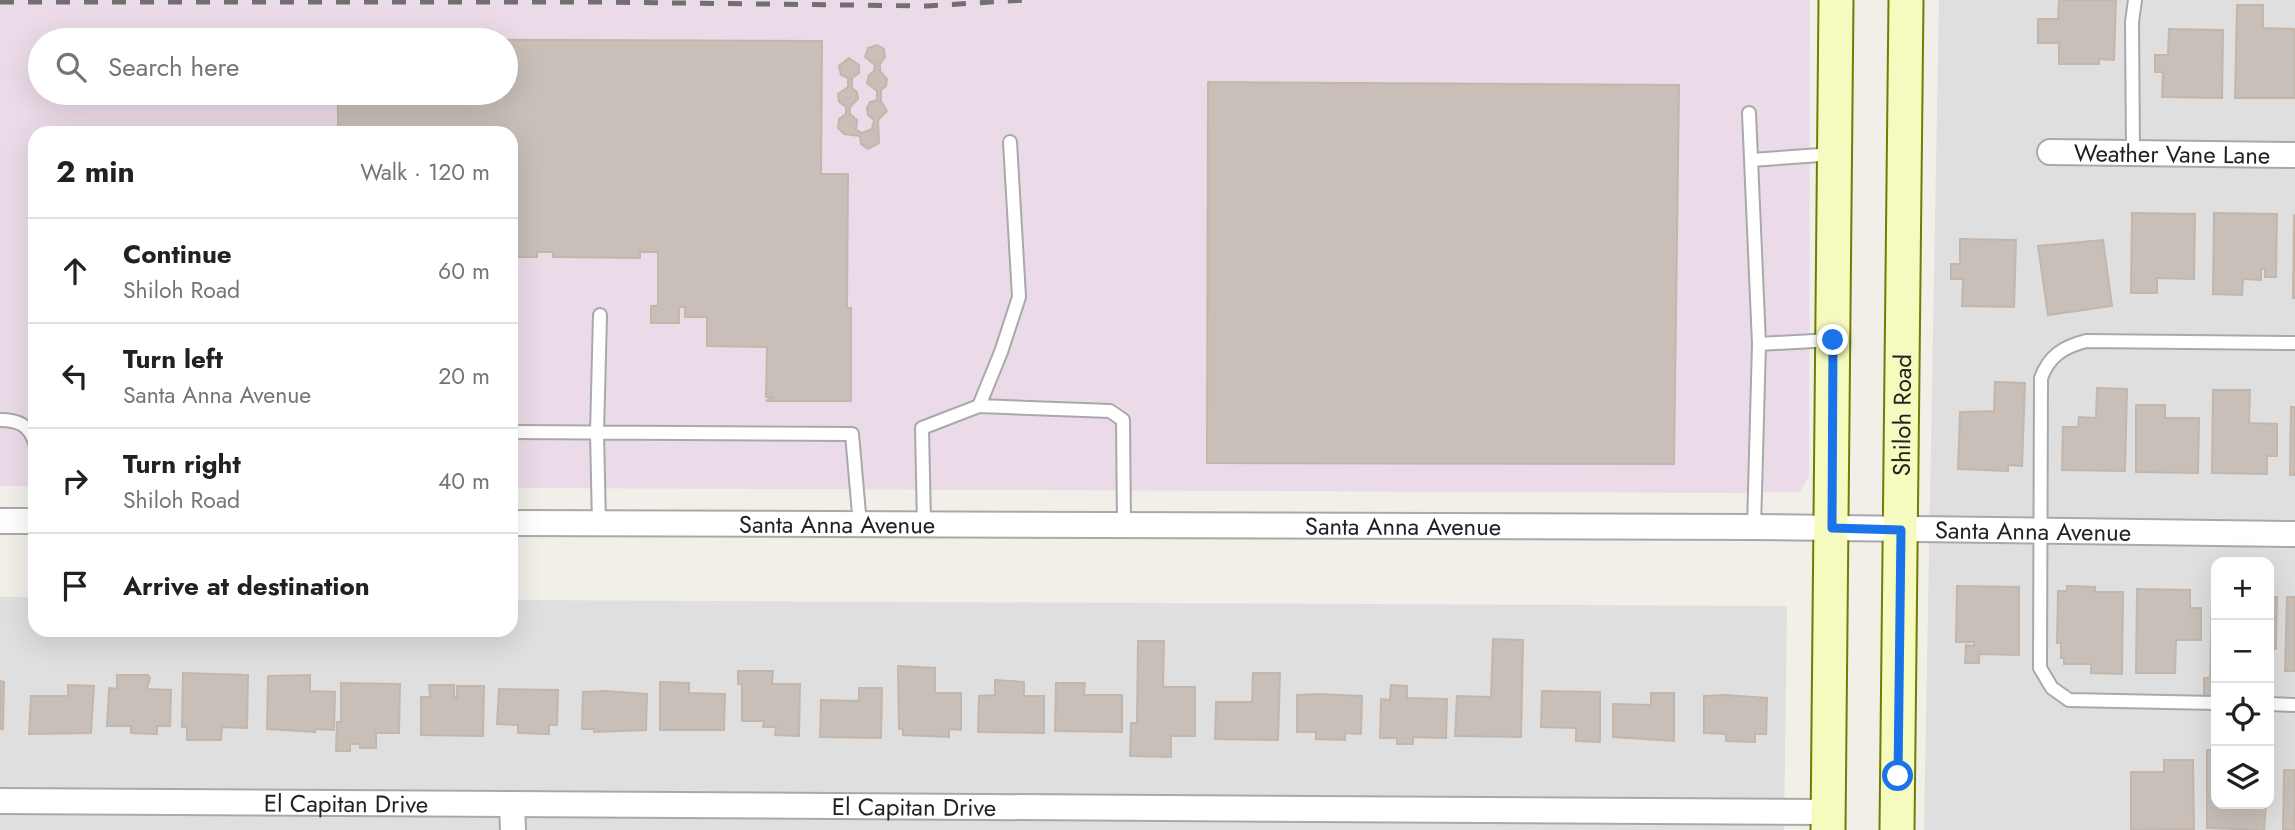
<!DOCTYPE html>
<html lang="en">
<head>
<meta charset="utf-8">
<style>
	body { margin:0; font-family:Jost,sans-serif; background:#f2f2f2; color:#202124 }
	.controls { position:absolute; right:21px; bottom:21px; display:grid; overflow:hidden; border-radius:14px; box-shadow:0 7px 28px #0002 }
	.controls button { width:63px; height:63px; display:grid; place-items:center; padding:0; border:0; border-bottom:2px solid #e0e0e0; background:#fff; color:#202124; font:35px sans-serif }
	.stop { position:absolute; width:21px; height:21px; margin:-16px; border:5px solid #1a73e8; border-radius:50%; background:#fff }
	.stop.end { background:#1a73e8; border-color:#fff; box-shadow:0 2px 7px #0008 }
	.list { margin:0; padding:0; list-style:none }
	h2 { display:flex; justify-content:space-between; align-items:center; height:91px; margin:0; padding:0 28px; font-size:30px }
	h2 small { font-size:23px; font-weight:400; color:#757577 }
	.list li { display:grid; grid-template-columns:46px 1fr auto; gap:21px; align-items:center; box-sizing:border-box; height:105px; padding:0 28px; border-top:2px solid #e0e0e0 }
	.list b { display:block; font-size:26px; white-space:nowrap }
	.list p { margin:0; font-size:23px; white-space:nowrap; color:#757577 }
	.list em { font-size:23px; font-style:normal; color:#757577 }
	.icon { flex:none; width:38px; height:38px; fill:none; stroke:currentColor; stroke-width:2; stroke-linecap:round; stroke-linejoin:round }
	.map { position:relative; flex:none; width:2295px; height:830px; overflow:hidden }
	.search { position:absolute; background:#fff; box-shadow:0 7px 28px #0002; left:28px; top:28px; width:490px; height:77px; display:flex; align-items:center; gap:18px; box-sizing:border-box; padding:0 24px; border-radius:38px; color:#757577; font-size:26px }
	.panel { position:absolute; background:#fff; box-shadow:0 7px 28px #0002; left:28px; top:126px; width:490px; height:511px; border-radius:21px }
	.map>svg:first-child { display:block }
</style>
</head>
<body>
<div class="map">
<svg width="2295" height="830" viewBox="0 0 2295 830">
	<rect width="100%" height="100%" fill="#f2efe9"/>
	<!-- residential -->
	<path fill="#e0dfdf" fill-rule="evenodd" d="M 1939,0 L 2295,0 L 2295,830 L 1924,830 ZM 2216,562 L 2269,562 L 2269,804 L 2216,804 Z
		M 0,597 L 35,597 L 35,630 L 511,630 L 511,600 L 1787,606 L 1784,830 L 0,830 Z"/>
	<!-- industrial -->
	<path fill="#ebdbe8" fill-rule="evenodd" d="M 0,0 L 1810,0 L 1809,476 L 1800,492 L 1739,493 L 511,488 L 511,133 L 35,133 L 35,486 L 0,486 ZM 40,40 L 506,40 L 506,93 L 40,93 Z"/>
	<!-- building -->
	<path fill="#c7bfb8" stroke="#c4b6ab" stroke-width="2" d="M 2059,0 L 2116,0 L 2114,60 L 2099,59 L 2099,64 L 2059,64 L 2059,43 L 2038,43 L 2038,19 L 2058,19 Z
		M 2237,5 L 2263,5 L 2263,28 L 2295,29 L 2295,98 L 2235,98 Z
		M 2169,29 L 2223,30 L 2222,98 L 2162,97 L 2163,72 L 2155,72 L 2155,55 L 2168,55 Z
		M 339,39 L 822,41 L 821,174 L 848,174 L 847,308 L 851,308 L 851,401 L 766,401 L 774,397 L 766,397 L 767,347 L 707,346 L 707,317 L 685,317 L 685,307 L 679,307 L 679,323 L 651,323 L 651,306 L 658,306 L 658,252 L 640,252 L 640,258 L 553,257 L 553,252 L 537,252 L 537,257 L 511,257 L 511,133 L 338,133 L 338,93 L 506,93 L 506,40 Z
		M 877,45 L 884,49 L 885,57 L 880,64 L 880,71 L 887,79 L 886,86 L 881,90 L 881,101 L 887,111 L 878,120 L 879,143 L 868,149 L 861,144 L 860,136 L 844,134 L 838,128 L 839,119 L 846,114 L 846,107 L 839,102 L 838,94 L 848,87 L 848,78 L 841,75 L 839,66 L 849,58 L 859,65 L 859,73 L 852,78 L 852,88 L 857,92 L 858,99 L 850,107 L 850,114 L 857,120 L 856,130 L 862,133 L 872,129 L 874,120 L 868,115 L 867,108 L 870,102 L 877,100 L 877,91 L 867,83 L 869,75 L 874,71 L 875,65 L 865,57 L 868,48 Z
		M 1208,82 L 1679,85 L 1674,464 L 1207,463 Z
		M 2132,213 L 2195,214 L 2194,279 L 2157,278 L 2157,293 L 2131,293 Z
		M 2214,213 L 2277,214 L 2276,277 L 2265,277 L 2265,269 L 2261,269 L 2261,280 L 2243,279 L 2242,295 L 2213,294 Z
		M 2294,215 L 2295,215 L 2295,298 L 2293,298 Z
		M 1960,239 L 2016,240 L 2014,307 L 1962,306 L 1963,279 L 1951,279 L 1951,264 L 1960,264 Z
		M 2103,240 L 2112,306 L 2048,315 L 2038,246 Z
		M 1995,382 L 2025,383 L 2022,466 L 2008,465 L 2008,471 L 1958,469 L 1960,412 L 1994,411 Z
		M 2097,388 L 2127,389 L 2125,471 L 2062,470 L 2063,427 L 2078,427 L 2079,417 L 2096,418 Z
		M 2213,390 L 2250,390 L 2249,423 L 2277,424 L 2277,456 L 2267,456 L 2267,474 L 2212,473 Z
		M 2136,405 L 2165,405 L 2165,418 L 2199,418 L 2198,473 L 2136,472 Z
		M 2291,407 L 2295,407 L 2295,475 L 2290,475 Z
		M 1957,586 L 2019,587 L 2019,655 L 1979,654 L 1979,663 L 1965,663 L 1966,645 L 1974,646 L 1974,642 L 1956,642 Z
		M 2067,586 L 2095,587 L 2095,592 L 2123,592 L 2122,674 L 2091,673 L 2091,664 L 2064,664 L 2064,658 L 2061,658 L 2061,643 L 2057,643 L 2058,591 L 2067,591 Z
		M 2137,589 L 2190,590 L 2190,608 L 2201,608 L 2201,640 L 2176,640 L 2175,673 L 2136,673 Z
		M 2269,597 L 2277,597 L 2276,649 L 2269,649 Z
		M 2287,597 L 2295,597 L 2295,671 L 2285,671 Z
		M 2216,598 L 2216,702 L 2204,702 L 2204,678 L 2210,678 L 2212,602 L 2216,602 Z
		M 1493,639 L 1523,640 L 1521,737 L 1455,736 L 1457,696 L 1491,697 Z
		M 1138,641 L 1164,641 L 1163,687 L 1195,687 L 1195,736 L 1171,736 L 1171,757 L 1130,756 L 1131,723 L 1137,723 Z
		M 898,666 L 935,668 L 935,693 L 961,693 L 961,730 L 949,729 L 949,737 L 903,735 L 903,729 L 899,729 Z
		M 738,671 L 773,671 L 772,684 L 800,684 L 799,736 L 775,735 L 776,727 L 763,727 L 764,721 L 742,721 L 742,684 L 738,684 Z
		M 183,673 L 248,675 L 247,728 L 222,727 L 221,740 L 187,740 L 187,727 L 182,727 Z
		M 1253,673 L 1280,673 L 1278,740 L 1215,739 L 1216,702 L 1252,702 Z
		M 117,675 L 148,675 L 150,678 L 147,689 L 171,690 L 170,726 L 157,726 L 157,734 L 131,733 L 131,726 L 107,726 L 109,688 L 117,689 Z
		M 310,675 L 310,691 L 335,692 L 334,730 L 315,729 L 315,732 L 267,729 L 268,676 Z
		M 995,680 L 1024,682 L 1024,696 L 1044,696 L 1044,733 L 978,732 L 979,696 L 995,695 Z
		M 0,681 L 4,682 L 3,729 L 0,729 Z
		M 660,682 L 689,683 L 689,693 L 725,694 L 724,730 L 660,730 Z
		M 341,683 L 400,684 L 399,733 L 376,733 L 376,748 L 360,748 L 360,744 L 350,744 L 350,751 L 336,751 L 337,722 L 341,722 Z
		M 1056,683 L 1085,683 L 1084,695 L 1122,695 L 1122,732 L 1055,731 Z
		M 68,685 L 94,686 L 91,733 L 29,734 L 31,696 L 68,696 Z
		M 429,685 L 454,685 L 454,697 L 457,698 L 457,686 L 484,686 L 483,736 L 421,735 L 421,697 L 430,697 Z
		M 1391,685 L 1407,686 L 1407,698 L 1447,699 L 1446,738 L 1413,737 L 1413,744 L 1397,744 L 1397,738 L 1380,738 L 1381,699 L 1390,700 Z
		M 859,688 L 882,688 L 881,738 L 820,737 L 821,700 L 859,701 Z
		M 499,689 L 558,690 L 557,725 L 549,725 L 549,734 L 518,733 L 518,725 L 497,724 Z
		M 606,691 L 647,694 L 646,730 L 594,732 L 594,729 L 582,729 L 583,692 Z
		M 1542,691 L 1600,692 L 1600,742 L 1576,741 L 1576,728 L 1541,727 Z
		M 1651,693 L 1674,693 L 1674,741 L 1613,737 L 1613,704 L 1651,705 Z
		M 1317,694 L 1362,696 L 1361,734 L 1345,733 L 1345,740 L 1316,739 L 1316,732 L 1297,732 L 1297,695 Z
		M 1725,695 L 1767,698 L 1766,734 L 1755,734 L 1755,742 L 1726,741 L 1726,734 L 1704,733 L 1704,696 Z
		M 2207,750 L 2216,750 L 2216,804 L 2266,804 L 2264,830 L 2207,828 Z
		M 2164,760 L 2193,760 L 2194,829 L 2131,830 L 2131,772 L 2164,772 Z
		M 2284,770 L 2295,770 L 2295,830 L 2283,830 Z"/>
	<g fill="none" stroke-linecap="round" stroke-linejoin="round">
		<!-- service casing -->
		<g stroke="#a9a9a9" stroke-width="16">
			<path id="service" d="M 1749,113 L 1759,344 L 1754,527
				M 2133,152 L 2132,22 L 2135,0
				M 1751,160 L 1834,154
				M 1759,344 L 1832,340
				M 979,406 L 1001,352 L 1019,297 L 1010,142
				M 0,420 C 19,420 29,425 35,443
				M 511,432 L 852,434 L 860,525
				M 599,524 L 597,433 L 600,315
				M 924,525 L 922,428 L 979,406 L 1110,411 L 1123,420 L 1124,526
				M 2216,703 L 2069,700 L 2052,688 L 2040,668 L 2041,378 C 2049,356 2063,347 2086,341 L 2295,343
				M 2269,704 L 2295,705"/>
		</g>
		<!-- minor casing -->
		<g stroke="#a9a9a9" stroke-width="28">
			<g id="minor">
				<path id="s1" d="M 2050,152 L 2295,155"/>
				<path d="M 0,521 L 35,521"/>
				<path id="s2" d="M 511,523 L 1754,527 L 2295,534"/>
				<path id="s3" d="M 0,801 L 1828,812"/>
				<path d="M 512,805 L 513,830"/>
			</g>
		</g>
		<!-- secondary casing -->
		<g stroke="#707d05" stroke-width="37">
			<g id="secondary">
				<path d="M 1828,830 L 1836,0"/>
				<path id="s4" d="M 1897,830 L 1906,0"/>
			</g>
		</g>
		<!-- service -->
		<use href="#service" stroke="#fff" stroke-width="12"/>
		<!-- minor -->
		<use href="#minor" stroke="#fff" stroke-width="24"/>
		<!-- secondary -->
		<use href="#secondary" stroke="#f7fabf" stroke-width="33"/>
		<!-- rail -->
		<path stroke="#707070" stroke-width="5" stroke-dasharray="14 14" stroke-linecap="butt" d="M 0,2 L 596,2 L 927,6 L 1024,0"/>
	</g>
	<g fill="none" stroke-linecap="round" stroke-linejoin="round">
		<!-- route -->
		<path stroke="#1a73e8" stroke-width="9" d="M 1833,340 L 1832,528 L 1901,530 L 1898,776"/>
	</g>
	<g text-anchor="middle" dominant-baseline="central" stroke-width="7" stroke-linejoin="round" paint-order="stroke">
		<!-- street labels -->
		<g font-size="24" fill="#222" stroke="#fff">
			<text stroke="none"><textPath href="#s1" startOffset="122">Weather Vane Lane</textPath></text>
			<text stroke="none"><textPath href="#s4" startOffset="415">Shiloh Road</textPath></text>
			<text stroke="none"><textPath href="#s2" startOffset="326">Santa Anna Avenue</textPath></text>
			<text stroke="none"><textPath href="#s2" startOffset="892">Santa Anna Avenue</textPath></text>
			<text stroke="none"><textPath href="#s2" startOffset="1522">Santa Anna Avenue</textPath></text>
			<text stroke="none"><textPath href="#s3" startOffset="346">El Capitan Drive</textPath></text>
			<text stroke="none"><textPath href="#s3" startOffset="914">El Capitan Drive</textPath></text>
		</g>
	</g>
</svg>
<div class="controls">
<button>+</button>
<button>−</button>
<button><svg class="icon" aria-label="locate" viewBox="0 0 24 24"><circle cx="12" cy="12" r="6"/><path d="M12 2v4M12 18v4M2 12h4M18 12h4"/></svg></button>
<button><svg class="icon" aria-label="layers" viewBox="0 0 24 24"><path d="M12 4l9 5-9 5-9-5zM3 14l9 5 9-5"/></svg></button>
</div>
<div class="stop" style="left:1898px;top:776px"></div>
<div class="stop end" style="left:1833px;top:340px"></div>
<div class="search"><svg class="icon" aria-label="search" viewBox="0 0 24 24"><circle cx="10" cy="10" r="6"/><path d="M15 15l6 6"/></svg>Search here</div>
<section class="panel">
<h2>2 min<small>Walk · 120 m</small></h2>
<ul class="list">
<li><svg class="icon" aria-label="ahead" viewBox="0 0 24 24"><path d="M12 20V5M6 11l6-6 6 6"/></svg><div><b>Continue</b><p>Shiloh Road</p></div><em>60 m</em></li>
<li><svg class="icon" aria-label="left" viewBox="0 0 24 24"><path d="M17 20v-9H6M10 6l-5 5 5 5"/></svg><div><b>Turn left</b><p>Santa Anna Avenue</p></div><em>20 m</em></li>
<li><svg class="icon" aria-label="right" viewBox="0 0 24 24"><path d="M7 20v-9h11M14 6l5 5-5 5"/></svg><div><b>Turn right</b><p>Shiloh Road</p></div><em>40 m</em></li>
<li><svg class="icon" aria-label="arrive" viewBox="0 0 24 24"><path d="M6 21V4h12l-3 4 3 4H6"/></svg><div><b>Arrive at destination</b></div></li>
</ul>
</section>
</div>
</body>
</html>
